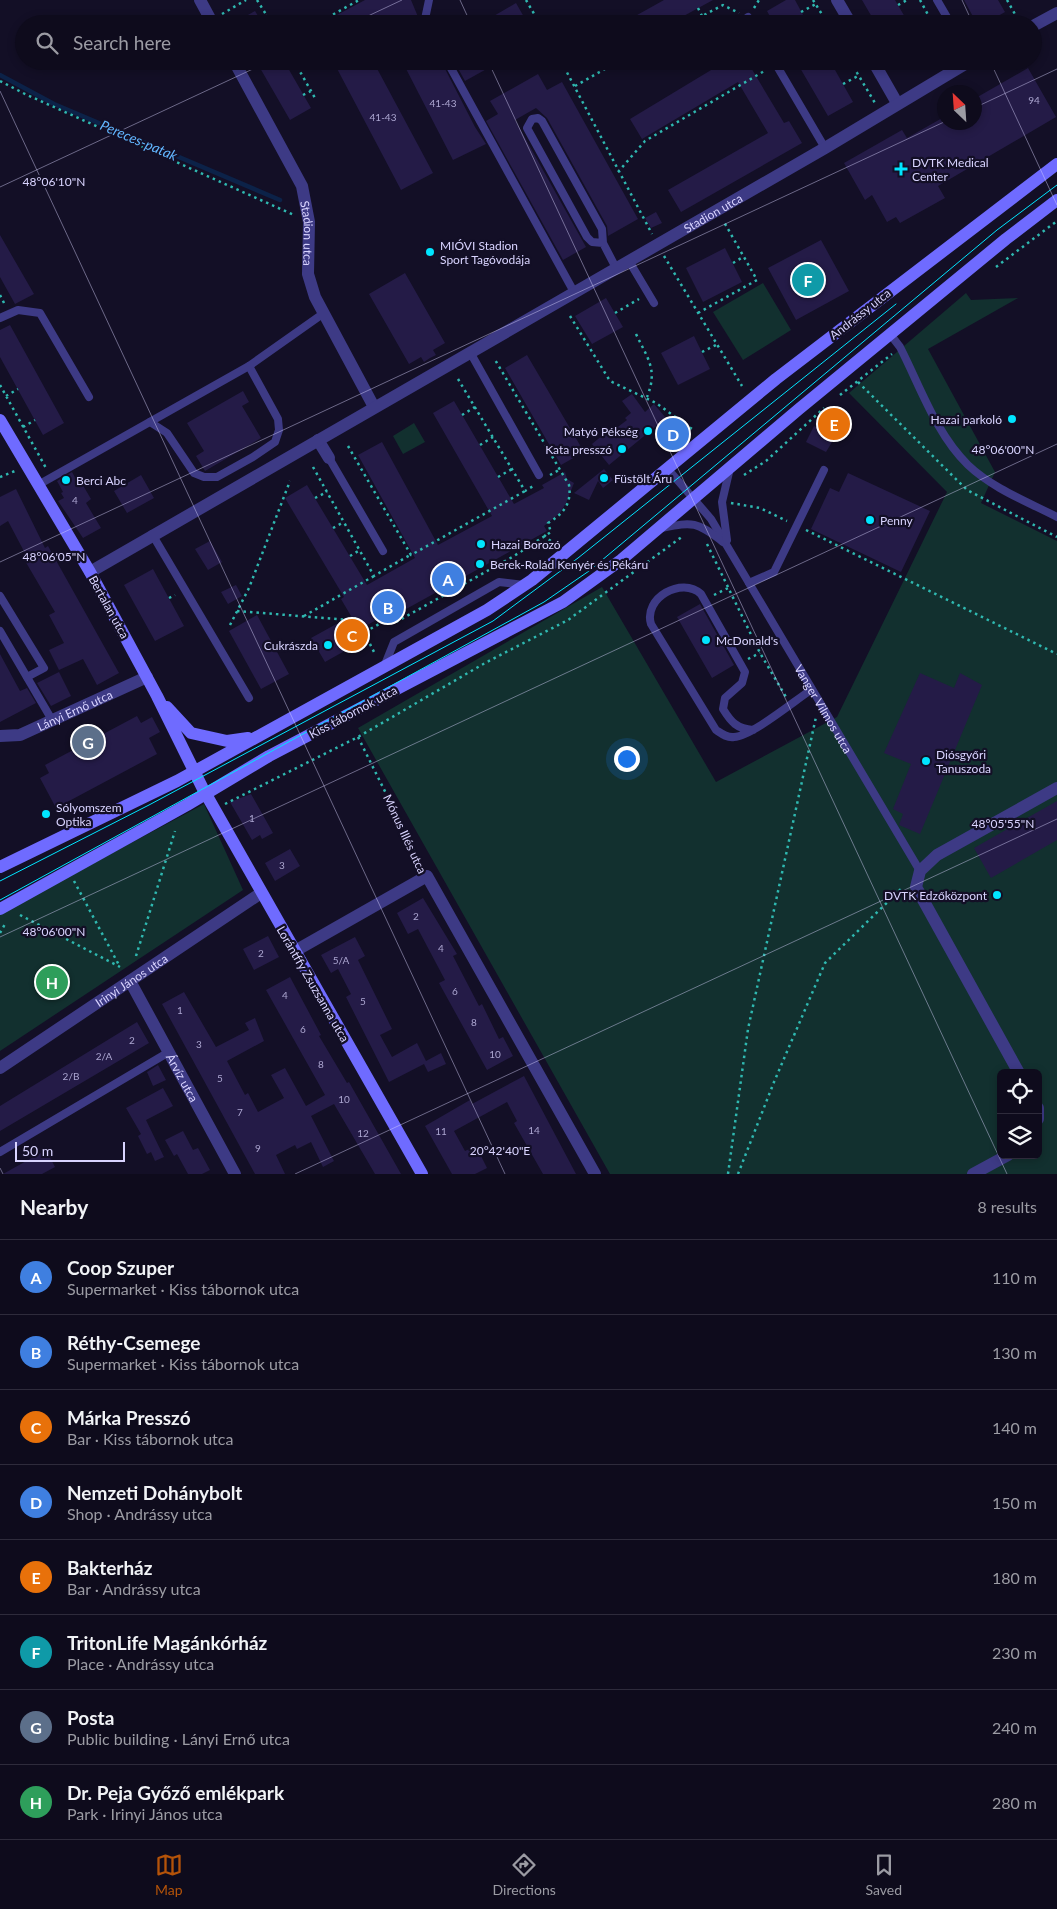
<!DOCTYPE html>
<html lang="en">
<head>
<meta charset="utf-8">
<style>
	body { margin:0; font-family:Lato,sans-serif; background:#171425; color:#f1f3f6 }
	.controls { position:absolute; right:15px; bottom:15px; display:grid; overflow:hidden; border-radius:8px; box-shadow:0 2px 8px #0003 }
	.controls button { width:45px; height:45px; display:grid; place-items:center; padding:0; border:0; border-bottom:1px solid #2e2b3b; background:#0e0b1c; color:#f1f3f6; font:25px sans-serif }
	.compass { position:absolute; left:937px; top:85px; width:45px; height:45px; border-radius:50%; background:#0e0b1c; box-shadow:0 2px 8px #0003; rotate:335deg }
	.scale { position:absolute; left:15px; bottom:12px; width:110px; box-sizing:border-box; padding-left:5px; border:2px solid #d9d4ff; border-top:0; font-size:14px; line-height:18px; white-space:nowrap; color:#d9d4ff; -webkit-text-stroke:4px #130f26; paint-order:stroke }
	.you { position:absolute; left:626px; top:758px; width:18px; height:18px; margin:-12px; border:4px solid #fff; border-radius:50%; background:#1a73e8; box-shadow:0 0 0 8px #1a73e833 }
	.badge { display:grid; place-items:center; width:32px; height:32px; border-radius:50%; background:#b45309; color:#fff; font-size:16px; font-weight:700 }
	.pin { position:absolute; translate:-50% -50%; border:2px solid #fff; box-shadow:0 1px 5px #0006 }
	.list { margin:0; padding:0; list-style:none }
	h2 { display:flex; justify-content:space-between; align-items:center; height:65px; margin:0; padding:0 20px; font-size:21px }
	h2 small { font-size:16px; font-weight:400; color:#9b9ba3 }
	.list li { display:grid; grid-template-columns:32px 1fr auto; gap:15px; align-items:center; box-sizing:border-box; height:75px; padding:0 20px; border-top:1px solid #2e2b3b }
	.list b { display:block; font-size:19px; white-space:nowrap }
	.list p { margin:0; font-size:16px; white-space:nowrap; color:#9b9ba3 }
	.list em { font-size:16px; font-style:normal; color:#9b9ba3 }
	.icon { flex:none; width:28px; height:28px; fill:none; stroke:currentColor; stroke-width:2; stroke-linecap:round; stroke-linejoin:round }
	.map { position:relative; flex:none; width:1057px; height:1174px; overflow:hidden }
	.search { position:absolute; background:#0e0b1c; box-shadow:0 2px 8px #0003; left:15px; right:15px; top:15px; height:55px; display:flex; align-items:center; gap:12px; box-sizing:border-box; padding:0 18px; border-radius:28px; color:#9b9ba3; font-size:19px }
	.sheet { height:665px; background:#0e0b1c }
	nav { display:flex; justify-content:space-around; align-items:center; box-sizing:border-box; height:70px; border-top:1px solid #2e2b3b; background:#0e0b1c; font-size:14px; color:#9b9ba3 }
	nav a { display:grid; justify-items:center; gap:2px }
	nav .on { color:#b45309 }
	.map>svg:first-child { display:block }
</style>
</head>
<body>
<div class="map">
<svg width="1057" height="1174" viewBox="0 0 1057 1174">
	<rect width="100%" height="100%" fill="#130f26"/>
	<!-- green -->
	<path fill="#12302f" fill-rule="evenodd" d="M 763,283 L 791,330 L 743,360 L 713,312 Z
		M 966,293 L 971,300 L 1018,298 L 928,349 L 995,472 L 981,503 L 1057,541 L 1057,1174 L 610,1174 L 358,728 L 602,587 L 716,782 L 837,717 L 947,492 L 849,393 ZM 1001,1073 L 1038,1073 L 1038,1155 L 1001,1155 Z
		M 414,423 L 425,442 L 403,454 L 393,436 Z
		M 204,804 L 243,890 L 0,1051 L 0,913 Z"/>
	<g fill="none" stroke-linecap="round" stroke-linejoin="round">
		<!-- stream -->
		<path stroke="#0c2248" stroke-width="4.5" d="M 0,75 L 54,104 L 280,200"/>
	</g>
	<!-- building -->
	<path fill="#241b47" d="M 365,0 L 411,0 L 421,24 L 320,24 Z
		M 664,0 L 713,0 L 669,24 L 621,24 Z
		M 786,0 L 795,0 L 808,24 L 774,24 L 767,11 Z
		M 862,0 L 895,0 L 909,24 L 876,24 Z
		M 964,0 L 998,0 L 1005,12 L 984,24 L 977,24 Z
		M 516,3 L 528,24 L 480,24 Z
		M 255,11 L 263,24 L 232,24 Z
		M 256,61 L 284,61 L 311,108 L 290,120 Z
		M 333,61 L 373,61 L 433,173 L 401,190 Z
		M 402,61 L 441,61 L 475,127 L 486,144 L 453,160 Z
		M 454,61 L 501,61 L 465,81 Z
		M 726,61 L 747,61 L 784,123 L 789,121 L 802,143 L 681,212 L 668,190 L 768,133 L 738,82 L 642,139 L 630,119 Z
		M 796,61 L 830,61 L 853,102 L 828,116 Z
		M 1028,68 L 1056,117 L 938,186 L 945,198 L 900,223 L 896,217 L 887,222 L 872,195 L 865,200 L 844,163 L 902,130 L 907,138 L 944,117 L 944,122 L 974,122 L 974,99 Z
		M 538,74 L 547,90 L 562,82 L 638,219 L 608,236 L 607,226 L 547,118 L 536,108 L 515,120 L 586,247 L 563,260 L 486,121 L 498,114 L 490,101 Z
		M 656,212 L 662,223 L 651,228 L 645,218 Z
		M 0,235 L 34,294 L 15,304 L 0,277 Z
		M 821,240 L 849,291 L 796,320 L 768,268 Z
		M 725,248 L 742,282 L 703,302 L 686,268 Z
		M 405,273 L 445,343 L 433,350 L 436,355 L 430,358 L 424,362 L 421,357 L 409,364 L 369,294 Z
		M 606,298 L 623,327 L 592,344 L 575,316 Z
		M 10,325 L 64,423 L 43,435 L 0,357 L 0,330 Z
		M 694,336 L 710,369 L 678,385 L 661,353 Z
		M 527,355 L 584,452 L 561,465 L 505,368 Z
		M 243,391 L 249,402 L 242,406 L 261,438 L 205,471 L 196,456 L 204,451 L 187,423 Z
		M 632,394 L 645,412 L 654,404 L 666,418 L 609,465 L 592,444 L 604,434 L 606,436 L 627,420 L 625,418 L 631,413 L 622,401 Z
		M 454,401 L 514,504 L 544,488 L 542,485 L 565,472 L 567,479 L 574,483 L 566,503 L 560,513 L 544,526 L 547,531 L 408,608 L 402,611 L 400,607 L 360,629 L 366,639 L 325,662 L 311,638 L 351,616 L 341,599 L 344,597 L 285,498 L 307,485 L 367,585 L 415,558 L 358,455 L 382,442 L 438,545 L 492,516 L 433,413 Z
		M 814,426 L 835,437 L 826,452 L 806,442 Z
		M 604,469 L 613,480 L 603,488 L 598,481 L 589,500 L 574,493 Z
		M 72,472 L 78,483 L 81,482 L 91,499 L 86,503 L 101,528 L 83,538 L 58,501 L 64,498 L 61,493 L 63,492 L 57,481 Z
		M 848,473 L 930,511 L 901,572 L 811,529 L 830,488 L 839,492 Z
		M 141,475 L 154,498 L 127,513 L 114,491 Z
		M 16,489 L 45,548 L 48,546 L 119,673 L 97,685 L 83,659 L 59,670 L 49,650 L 64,643 L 49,615 L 55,612 L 24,559 L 27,557 L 8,521 L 0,526 L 0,497 Z
		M 210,541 L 222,562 L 208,570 L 195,549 Z
		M 153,569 L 184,626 L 155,641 L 124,585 Z
		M 236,585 L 242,596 L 228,604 L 221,592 Z
		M 700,604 L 734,665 L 712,678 L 677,617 Z
		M 257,615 L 289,674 L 261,689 L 229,631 Z
		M 0,654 L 20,691 L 27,688 L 36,703 L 0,722 Z
		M 59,672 L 71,696 L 51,706 L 37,683 Z
		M 920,673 L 954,688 L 960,673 L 982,685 L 920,834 L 899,825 L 903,814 L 893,809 L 911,764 L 884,753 Z
		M 137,716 L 141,723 L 152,717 L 160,732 L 149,738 L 157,754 L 56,808 L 40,778 L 49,773 L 45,765 Z
		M 251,794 L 273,833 L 262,839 L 260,835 L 252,840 L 230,802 Z
		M 1057,801 L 1057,840 L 991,878 L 974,848 Z
		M 290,849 L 300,866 L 275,881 L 265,863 Z
		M 423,898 L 457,954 L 453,956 L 479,1006 L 482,1004 L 499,1039 L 503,1037 L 513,1056 L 487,1070 L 439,983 L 445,980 L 418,929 L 408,934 L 397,913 Z
		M 268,936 L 279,957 L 254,970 L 243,949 Z
		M 355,937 L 365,956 L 358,960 L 392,1029 L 380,1035 L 392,1057 L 417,1043 L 426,1061 L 441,1053 L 446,1064 L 428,1072 L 424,1064 L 389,1082 L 346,997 L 351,994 L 338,969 L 331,973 L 321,955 Z
		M 290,977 L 321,1035 L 319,1036 L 347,1083 L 349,1082 L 401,1174 L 375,1174 L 334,1104 L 311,1116 L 334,1161 L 323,1167 L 311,1142 L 297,1149 L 295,1145 L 276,1155 L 285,1174 L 255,1174 L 162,1004 L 184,992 L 216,1047 L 249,1030 L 245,1023 L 255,1018 L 264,1041 L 227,1061 L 245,1095 L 248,1093 L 258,1112 L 284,1098 L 271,1075 L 285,1068 L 306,1106 L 325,1095 L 266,990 Z
		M 137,1022 L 149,1043 L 0,1131 L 0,1106 Z
		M 158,1065 L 166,1080 L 153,1086 L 147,1072 Z
		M 524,1076 L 576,1174 L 543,1174 L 514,1123 L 517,1121 L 507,1102 L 454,1131 L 465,1151 L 476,1146 L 487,1168 L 475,1174 L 452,1174 L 425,1126 L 470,1100 L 472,1104 Z
		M 163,1088 L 173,1106 L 146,1120 L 164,1157 L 155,1161 L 151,1152 L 147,1154 L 138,1136 L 141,1134 L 126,1108 Z
		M 183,1131 L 193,1150 L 198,1148 L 210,1170 L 202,1174 L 188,1174 L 177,1154 L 174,1156 L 165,1140 Z
		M 46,1150 L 55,1167 L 42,1174 L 3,1174 Z"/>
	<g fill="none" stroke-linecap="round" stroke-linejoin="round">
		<!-- path -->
		<path stroke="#2fb8b0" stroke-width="2.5" stroke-dasharray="2.5 4" stroke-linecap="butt" d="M 257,0 L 272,24
			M 526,0 L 540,24
			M 813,0 L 828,24
			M 920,0 L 933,24
			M 1007,0 L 1020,23
			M 898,5 L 907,0
			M 698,8 L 702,16
			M 754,8 L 759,0
			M 801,12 L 816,4
			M 222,14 L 246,0
			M 260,19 L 267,16
			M 316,24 L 359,0
			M 687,24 L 723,5 L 739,13
			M 294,61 L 315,98
			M 561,61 L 652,234
			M 850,61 L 875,103
			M 0,81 L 25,94 L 294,215
			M 843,84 L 858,76
			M 575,86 L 619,61
			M 303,95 L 311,91
			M 618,172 L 645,141 L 766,70
			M 664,256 L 742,386
			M 733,263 L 743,257
			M 996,267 L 1057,221
			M 0,295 L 5,305
			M 615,313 L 639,299
			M 698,313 L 757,280 L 724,222
			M 570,316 L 610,381 L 656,403 L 692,429
			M 636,334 C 648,359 658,370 647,397
			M 702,352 L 716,345
			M 458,379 L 525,491 L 535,485
			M 858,382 L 967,490 L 1057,537
			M 0,385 L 46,468
			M 840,395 L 892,354
			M 6,396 L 18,389
			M 462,415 L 475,407
			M 23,427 L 35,420
			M 480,445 L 493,437
			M 348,446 L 411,555 L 525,491
			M 313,467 L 374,576 L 410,555
			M 550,475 L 559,470
			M 744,475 L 766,461 L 824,408
			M 0,477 L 15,471
			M 498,477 L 512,469
			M 315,498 L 327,492
			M 731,503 L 760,508 L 787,521
			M 333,528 L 344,522
			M 806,530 L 1057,654
			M 544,535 L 554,544
			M 707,544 L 760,653 L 786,697
			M 350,556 L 360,550
			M 714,595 L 728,588
			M 169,598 L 175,595
			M 237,611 L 349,620 L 357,618 L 374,652
			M 304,616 L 374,576
			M 230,625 L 249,588 L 290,481
			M 365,632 L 393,616 L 396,622 L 514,556 L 551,532 L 548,523 C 563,514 572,504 569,485 L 494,358
			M 748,659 L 760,653
			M 358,737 L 421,864
			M 225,804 L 358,737 L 485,663 L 568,620 L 683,536
			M 74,881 L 120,967
			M 20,915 L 120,967
			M 0,933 L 5,924
			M 136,956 L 175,831
			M 728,1174 L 748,1029 L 816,717
			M 738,1174 L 774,1082 L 825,963 L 902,888"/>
		<!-- lane -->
		<g stroke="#3d3a85" stroke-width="8">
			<path d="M 937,0 L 951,24"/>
			<path d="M 748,17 L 752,24"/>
			<path d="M 427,24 L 425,19 L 429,0"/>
			<path d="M 447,61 L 574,292"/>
			<path d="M 774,61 L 825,148"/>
			<path d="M 603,243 L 592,242 L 587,237 L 527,128 L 532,119 L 538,118 L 542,121 L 602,229 L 603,243 L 616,268"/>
			<path d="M 629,261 L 654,303"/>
			<path d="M 0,318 L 18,310 L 40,313 L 89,397"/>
			<path d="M 890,334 L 900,347 C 920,386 936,434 968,465 C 992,488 1028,502 1057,517"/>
			<path d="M 470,352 L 539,475"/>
			<path d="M 150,422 L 167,433 L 194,473 L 204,477 L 217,477 L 253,457 L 275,442 L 279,430 L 278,419 L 249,366"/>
			<path d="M 329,458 L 383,551"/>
			<path id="s1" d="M 667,468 L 711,519 L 920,871"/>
			<path d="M 38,485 L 249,366 L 324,313"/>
			<path d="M 661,528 C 693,522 696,521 723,542"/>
			<path d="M 152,534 L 249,698"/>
			<path d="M 727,540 L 722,502 L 730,468"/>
			<path d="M 749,583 L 774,572 L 824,470"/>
			<path d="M 0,596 L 44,668 L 27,677"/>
			<path d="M 0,631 L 52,720"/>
			<path d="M 384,667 L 394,642 L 499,582 L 524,585"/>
			<path d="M 753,730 C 737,729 731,722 723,709 L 725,698 L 742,683 L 745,672 L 701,594 C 682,576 643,598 651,624 L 716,730 C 722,734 727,738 734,737 C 752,736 794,701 811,690"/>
			<path d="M 0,1152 L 169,1052"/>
		</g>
		<!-- street -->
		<g stroke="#3d3a85" stroke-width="12">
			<path d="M 200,0 L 213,24"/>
			<path d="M 837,0 L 851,24"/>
			<path d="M 1033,26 L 1057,13"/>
			<path id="s2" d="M 234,61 L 302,186 L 309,222 L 308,274 L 315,297 L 374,407"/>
			<path d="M 873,61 L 897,103"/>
			<path d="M 318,440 L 329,458"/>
			<path id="s3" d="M 90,572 L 825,148 L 970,61"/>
			<path id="s4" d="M 0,736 L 20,735 L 147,677"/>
			<path d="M 295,951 L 427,876 L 595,1174"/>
			<path id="s5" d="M 130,981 L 235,1174"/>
			<path id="s6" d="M 0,1068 L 261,893"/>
			<path d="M 1019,1073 L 916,887 L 920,871 L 937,855 L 1057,788"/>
			<path d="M 1038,1108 L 1038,1119"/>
			<path d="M 973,1174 L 1008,1155"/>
		</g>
		<!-- secondary -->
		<path stroke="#6f6bff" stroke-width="12" d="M 0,420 L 90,572 L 157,696 L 203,789 L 422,1174
			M 167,707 L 191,733 L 227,741 L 248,738
			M 0,867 L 177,781 L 487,610 L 532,580 L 776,379 L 1057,164
			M 0,909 L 187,805 L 269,756 L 563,602 L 621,560 L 799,409 L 1006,239 L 1057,200"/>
		<!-- tram -->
		<path stroke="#00e5ff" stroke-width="1" d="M 0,881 L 149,805 L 493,621 L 578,558 L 896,304
			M 0,900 L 544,602 L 589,571 L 997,230 L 1057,185"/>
	</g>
	<!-- ticks -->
	<path fill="none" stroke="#d9d4ff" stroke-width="1" stroke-opacity="0.45" d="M 460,0 L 471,24M 962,0 L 973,24M 351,24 L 402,0M 488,61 L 1007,1174M 990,61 L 1057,205M 0,91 L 505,1174M 974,108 L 1057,69M 0,187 L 270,61M 0,562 L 944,122M 0,937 L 1057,444M 0,1168 L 3,1174M 295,1174 L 1057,819"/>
	<!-- markers -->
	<g fill="#00e5ff" stroke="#130f26" stroke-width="2">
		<path d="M898.5 161.5h5v5h5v5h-5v5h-5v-5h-5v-5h5z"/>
		<circle cx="430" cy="252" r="5"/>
		<circle cx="1012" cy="419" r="5"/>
		<circle cx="648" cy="431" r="5"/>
		<circle cx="622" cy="449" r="5"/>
		<circle cx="604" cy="478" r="5"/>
		<circle cx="66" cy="480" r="5"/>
		<circle cx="870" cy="520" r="5"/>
		<circle cx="481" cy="544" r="5"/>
		<circle cx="480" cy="564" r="5"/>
		<circle cx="706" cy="640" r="5"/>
		<circle cx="328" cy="645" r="5"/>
		<circle cx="926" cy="761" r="5"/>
		<circle cx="46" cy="814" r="5"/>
		<circle cx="997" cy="895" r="5"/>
	</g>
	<g text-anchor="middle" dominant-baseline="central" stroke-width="4.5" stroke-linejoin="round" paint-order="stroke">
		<!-- number labels -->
		<g font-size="10" fill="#aca6d1">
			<text x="1034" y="100">94</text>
			<text x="443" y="103">41-43</text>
			<text x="383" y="117">41-43</text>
			<text x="75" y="500">4</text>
			<text x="252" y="818">1</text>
			<text x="282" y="865">3</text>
			<text x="416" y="916">2</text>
			<text x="441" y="948">4</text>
			<text x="261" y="953">2</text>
			<text x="341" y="960">5/A</text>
			<text x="455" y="991">6</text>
			<text x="285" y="995">4</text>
			<text x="363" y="1001">5</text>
			<text x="180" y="1010">1</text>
			<text x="474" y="1022">8</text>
			<text x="303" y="1029">6</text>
			<text x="132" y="1040">2</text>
			<text x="199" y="1044">3</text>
			<text x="495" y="1054">10</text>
			<text x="104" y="1056">2/A</text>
			<text x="321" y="1064">8</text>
			<text x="71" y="1076">2/B</text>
			<text x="220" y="1078">5</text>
			<text x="344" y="1099">10</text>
			<text x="240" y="1112">7</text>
			<text x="534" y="1130">14</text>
			<text x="441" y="1131">11</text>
			<text x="363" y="1133">12</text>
			<text x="258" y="1148">9</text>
		</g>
		<!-- poi labels -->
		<g font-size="12" fill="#d9d4ff" stroke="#130f26" text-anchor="start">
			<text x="912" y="162">DVTK Medical<tspan x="912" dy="14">Center</tspan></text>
			<text x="440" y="245">MIÓVI Stadion<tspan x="440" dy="14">Sport Tagóvodája</tspan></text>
			<text x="1002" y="419" text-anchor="end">Hazai parkoló</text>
			<text x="638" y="431" text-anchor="end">Matyó Pékség</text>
			<text x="612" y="449" text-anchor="end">Kata presszó</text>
			<text x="614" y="478">Füstölt Áru</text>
			<text x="76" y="480">Berci Abc</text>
			<text x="880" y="520">Penny</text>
			<text x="491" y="544">Hazai Borozó</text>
			<text x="490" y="564">Berek-Rolád Kenyér és Pékáru</text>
			<text x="716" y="640">McDonald's</text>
			<text x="318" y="645" text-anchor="end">Cukrászda</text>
			<text x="936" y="754">Diósgyőri<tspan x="936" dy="14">Tanuszoda</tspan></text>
			<text x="56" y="807">Sólyomszem<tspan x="56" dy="14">Optika</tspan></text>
			<text x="987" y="895" text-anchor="end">DVTK Edzőközpont</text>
		</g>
		<!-- street labels -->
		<g font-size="12" fill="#d9d4ff" stroke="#130f26">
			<text stroke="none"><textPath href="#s3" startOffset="719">Stadion utca</textPath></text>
			<text stroke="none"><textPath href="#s2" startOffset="190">Stadion utca</textPath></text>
			<text transform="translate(860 314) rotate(-38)">Andrássy utca</text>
			<text transform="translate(109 607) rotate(61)">Bertalan utca</text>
			<text stroke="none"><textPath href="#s1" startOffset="288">Vanger Vilmos utca</textPath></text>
			<text stroke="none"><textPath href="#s4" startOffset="80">Lányi Ernő utca</textPath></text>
			<text transform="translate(353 712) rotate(-28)">Kiss tábornok utca</text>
			<text transform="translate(405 834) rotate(65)">Mónus Illés utca</text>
			<text stroke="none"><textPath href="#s6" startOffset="158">Irinyi János utca</textPath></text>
			<text transform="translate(313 984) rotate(60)">Lorántffy Zsuzsanna utca</text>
			<text stroke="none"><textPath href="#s5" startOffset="110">Árvíz utca</textPath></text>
		</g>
		<!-- water labels -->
		<g font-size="14" font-style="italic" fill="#62b6ff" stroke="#130f26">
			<text transform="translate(139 140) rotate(23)">Pereces-patak</text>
		</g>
	</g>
	<g font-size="12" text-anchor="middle" fill="#d9d4ff" stroke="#130f26" stroke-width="4.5" stroke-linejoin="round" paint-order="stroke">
		<text x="54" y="186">48°06'10"N</text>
		<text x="1003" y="454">48°06'00"N</text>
		<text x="54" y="561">48°06'05"N</text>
		<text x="1003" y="828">48°05'55"N</text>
		<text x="54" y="936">48°06'00"N</text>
		<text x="500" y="1155">20°42'40"E</text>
	</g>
</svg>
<div class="controls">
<button><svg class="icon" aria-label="locate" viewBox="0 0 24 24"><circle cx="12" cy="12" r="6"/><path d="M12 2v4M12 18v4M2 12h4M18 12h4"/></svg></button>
<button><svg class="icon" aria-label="layers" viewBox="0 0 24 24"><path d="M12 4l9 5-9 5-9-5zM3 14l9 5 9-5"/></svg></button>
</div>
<svg class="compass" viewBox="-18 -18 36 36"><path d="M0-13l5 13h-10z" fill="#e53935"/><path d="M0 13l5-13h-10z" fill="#9b9ba3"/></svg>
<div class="scale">50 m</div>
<div class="you"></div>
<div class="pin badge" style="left:448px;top:579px;background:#3f7fe0">A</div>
<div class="pin badge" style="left:388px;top:607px;background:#3f7fe0">B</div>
<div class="pin badge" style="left:352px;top:635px;background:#e8710a">C</div>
<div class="pin badge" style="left:673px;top:434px;background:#3f7fe0">D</div>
<div class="pin badge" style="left:834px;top:424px;background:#e8710a">E</div>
<div class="pin badge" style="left:808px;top:280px;background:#0f9aa8">F</div>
<div class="pin badge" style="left:88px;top:742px;background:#5c6f8a">G</div>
<div class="pin badge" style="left:52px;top:982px;background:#2e9e5b">H</div>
<div class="search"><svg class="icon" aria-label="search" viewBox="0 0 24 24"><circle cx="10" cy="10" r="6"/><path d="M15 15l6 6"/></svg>Search here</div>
</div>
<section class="sheet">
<h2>Nearby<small>8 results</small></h2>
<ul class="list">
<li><span class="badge" style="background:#3f7fe0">A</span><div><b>Coop Szuper</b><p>Supermarket · Kiss tábornok utca</p></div><em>110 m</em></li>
<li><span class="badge" style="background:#3f7fe0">B</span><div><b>Réthy-Csemege</b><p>Supermarket · Kiss tábornok utca</p></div><em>130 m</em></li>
<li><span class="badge" style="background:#e8710a">C</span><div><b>Márka Presszó</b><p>Bar · Kiss tábornok utca</p></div><em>140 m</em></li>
<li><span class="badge" style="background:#3f7fe0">D</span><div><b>Nemzeti Dohánybolt</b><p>Shop · Andrássy utca</p></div><em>150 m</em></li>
<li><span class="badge" style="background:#e8710a">E</span><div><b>Bakterház</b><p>Bar · Andrássy utca</p></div><em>180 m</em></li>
<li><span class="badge" style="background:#0f9aa8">F</span><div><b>TritonLife Magánkórház</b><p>Place · Andrássy utca</p></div><em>230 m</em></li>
<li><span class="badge" style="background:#5c6f8a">G</span><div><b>Posta</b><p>Public building · Lányi Ernő utca</p></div><em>240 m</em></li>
<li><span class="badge" style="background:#2e9e5b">H</span><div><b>Dr. Peja Győző emlékpark</b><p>Park · Irinyi János utca</p></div><em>280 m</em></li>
</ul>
</section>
<nav>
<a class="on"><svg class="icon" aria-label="map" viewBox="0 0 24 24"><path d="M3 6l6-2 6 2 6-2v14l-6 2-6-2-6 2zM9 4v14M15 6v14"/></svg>Map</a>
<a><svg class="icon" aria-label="directions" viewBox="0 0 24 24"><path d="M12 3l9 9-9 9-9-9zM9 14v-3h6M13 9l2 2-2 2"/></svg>Directions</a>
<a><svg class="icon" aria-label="saved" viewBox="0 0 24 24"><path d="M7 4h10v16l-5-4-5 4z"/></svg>Saved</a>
</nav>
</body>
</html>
